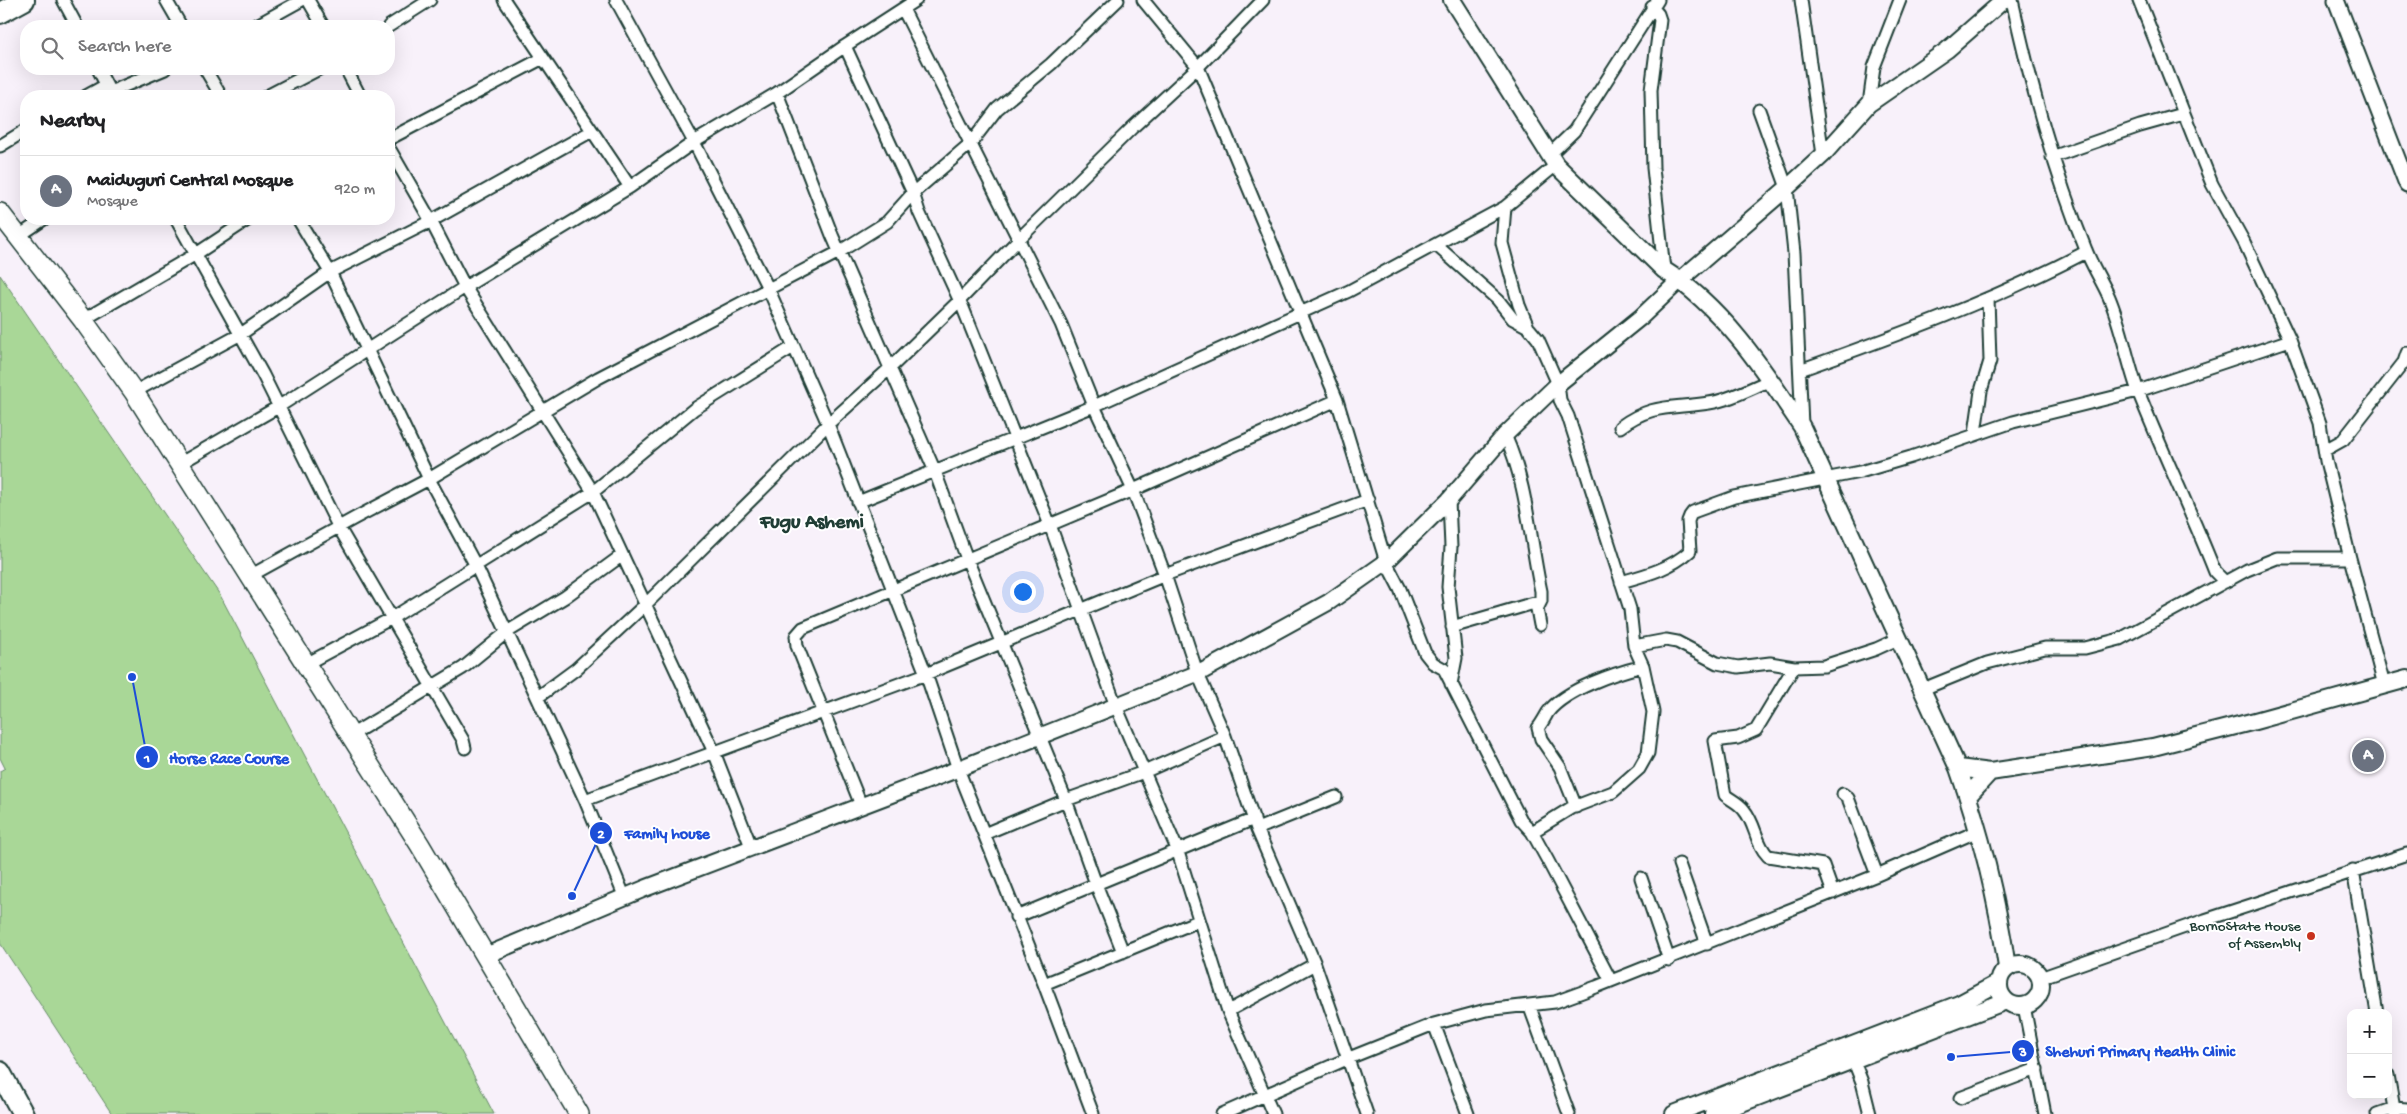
<!DOCTYPE html>
<html lang="en">
<head>
<meta charset="utf-8">
<style>
	body { margin:0; font-family:"Gochi Hand",sans-serif; background:#f2f2f2; color:#202124 }
	.controls { position:absolute; right:15px; bottom:15px; display:grid; overflow:hidden; border-radius:10px; box-shadow:0 5px 20px #0002 }
	.controls button { width:45px; height:45px; display:grid; place-items:center; padding:0; border:0; border-bottom:1px solid #e0e0e0; background:#fff; color:#202124; font:25px sans-serif }
	.you { position:absolute; left:1022px; top:591px; width:18px; height:18px; margin:-12px; border:4px solid #fff; border-radius:50%; background:#1a73e8; box-shadow:0 0 0 8px #1a73e833 }
	.badge { display:grid; place-items:center; width:32px; height:32px; border-radius:50%; background:#c8321e; color:#fff; font-size:16px; font-weight:700 }
	.pin { position:absolute; translate:-50% -50%; border:2px solid #fff; box-shadow:0 1px 5px #0006 }
	.list { margin:0; padding:0; list-style:none }
	h2 { display:flex; justify-content:space-between; align-items:center; height:65px; margin:0; padding:0 20px; font-size:21px }
	h2 small { font-size:16px; font-weight:400; color:#757577 }
	.list li { display:grid; grid-template-columns:32px 1fr auto; gap:15px; align-items:center; box-sizing:border-box; height:70px; padding:0 20px; border-top:1px solid #e0e0e0 }
	.list b { display:block; font-size:19px; white-space:nowrap }
	.list p { margin:0; font-size:16px; white-space:nowrap; color:#757577 }
	.list em { font-size:16px; font-style:normal; color:#757577 }
	.icon { flex:none; width:28px; height:28px; fill:none; stroke:currentColor; stroke-width:2; stroke-linecap:round; stroke-linejoin:round }
	.map { position:relative; flex:none; width:2407px; height:1114px; overflow:hidden }
	.search { position:absolute; background:#fff; box-shadow:0 5px 20px #0002; left:20px; top:20px; width:375px; height:55px; display:flex; align-items:center; gap:12px; box-sizing:border-box; padding:0 18px; border-radius:20px; color:#757577; font-size:19px }
	.panel { position:absolute; background:#fff; box-shadow:0 5px 20px #0002; left:20px; top:90px; width:375px; height:135px; border-radius:20px }
	.map>svg:first-child { display:block }
</style>
</head>
<body>
<div class="map">
<svg width="2407" height="1114" viewBox="0 0 2407 1114">
	<rect width="100%" height="100%" fill="#f8f1fa"/>
	<filter id="ink" filterUnits="userSpaceOnUse"><feTurbulence type="fractalNoise" baseFrequency=".02" numOctaves="2"/><feDisplacementMap in="SourceGraphic" scale="10" xChannelSelector="R" yChannelSelector="G"/><feConvolveMatrix kernelMatrix="1 2 1 2 8 2 1 2 1" color-interpolation-filters="sRGB"/></filter>
	<g filter="url(#ink)">
		<!-- green -->
		<path fill="#a9d797" stroke="#648a66" d="M 0,275 L 220,595 L 494,1114 L 112,1114 L 0,943 L 0,771 L 5,768 L 0,758 Z"/>
		<g fill="none" stroke-linecap="round" stroke-linejoin="round">
			<!-- minor casing -->
			<g stroke="#1f3d34" stroke-width="15">
				<path id="minor" d="M 63,0 L 77,26
					M 166,0 L 181,26
					M 308,0 L 323,26
					M 504,0 L 630,187
					M 616,0 L 694,142 L 768,288 L 828,424 L 926,674 L 958,769 L 1044,984 L 1093,1114
					M 1143,0 L 1198,67 L 1337,400 L 1386,562 L 1400,589 L 1425,653 L 1433,663 L 1444,669 L 1521,820 L 1532,832 L 1548,861 L 1611,981
					M 1801,0 L 1823,155
					M 2012,0 C 2031,85 2053,169 2086,250 C 2092,266 2102,281 2109,297 C 2122,328 2127,361 2138,391 C 2162,452 2191,511 2215,572 L 2225,582
					M 2139,0 L 2212,184 L 2244,242 L 2290,340 L 2320,423 L 2326,461 L 2350,558 L 2384,685
					M 1652,7 L 1658,14 L 1660,20 L 1651,90 L 1653,168 L 1664,270
					M 903,9 L 1061,324 L 1094,406 L 1133,490 L 1165,575 L 1197,672 L 1225,736 L 1257,829 L 1315,964 L 1367,1114
					M 255,26 L 302,0
					M 389,26 L 430,0
					M 845,46 L 913,193 L 919,212 L 963,308 L 1050,525 L 1116,706 L 1177,849 L 1228,1011 L 1273,1114
					M 98,69 L 112,96
					M 205,69 L 221,96
					M 346,69 L 360,96
					M 110,92 L 165,69
					M 777,93 L 832,235 L 934,469 L 967,559 L 1066,800 L 1096,884 L 1123,952
					M 86,96 L 106,85
					M 267,96 L 319,69
					M 1869,104 L 1874,67 L 1900,0
					M 1759,110 L 1787,188 L 1794,253 L 1802,425
					M 389,139 L 543,58
					M 0,146 L 26,130
					M 389,148 L 431,221 L 465,287 L 593,492 L 714,752 L 752,849
					M 1549,155 L 1574,131 L 1658,0
					M 2052,157 L 2140,126 L 2183,114
					M 1505,207 L 1502,243 L 1519,305 L 1528,327 L 1538,339 L 1558,384 L 1560,400 L 1568,416 L 1630,609 L 1634,646 L 1643,666 L 1653,712 L 1648,753 L 1639,769 L 1613,792 L 1571,808 L 1532,832
					M 176,219 L 263,375 L 338,526 L 463,740 L 465,748
					M 298,219 L 330,272 L 429,479 L 476,566 L 585,800 L 625,898
					M 19,236 L 44,219
					M 1436,245 L 1498,300 L 1513,319 L 1528,327
					M 83,320 L 196,254 L 249,219
					M 1800,370 C 1898,335 1994,300 2086,252
					M 134,392 L 241,334 L 330,272 L 431,221 L 592,131
					M 1620,427 C 1652,403 1672,409 1709,403 C 1730,400 1751,388 1771,380
					M 1975,433 L 1981,391 L 1990,361 L 1988,298
					M 1505,435 C 1527,483 1530,540 1541,591 L 1541,601 L 1537,609 L 1540,625
					M 2325,450 L 2343,440 L 2404,362 L 2407,353
					M 179,464 L 278,407 L 465,287 L 630,187 L 694,142 L 777,93 L 845,46 L 916,0
					M 1449,500 L 1451,547 L 1448,587 L 1456,658 L 1451,684
					M 858,502 L 1094,406 L 1349,291 L 1505,207 L 1556,165
					M 250,576 L 355,518 L 429,479 L 598,378 L 839,252 L 887,222 L 913,193 L 971,143 L 997,109 L 1051,64 L 1118,0
					M 1621,582 C 1646,575 1670,569 1690,551 L 1688,521 L 1690,516 L 1693,512 L 1734,497 L 1860,472 L 1911,457 L 2013,422 L 2138,391 L 2290,340
					M 1452,627 L 1541,601
					M 1634,646 L 1666,640 L 1677,642 L 1717,663 L 1738,667 L 1770,663 L 1794,667 L 1824,666 L 1876,649 L 1900,638
					M 306,664 L 392,618 L 593,492 L 694,409 L 793,347
					M 1794,667 L 1756,730 L 1738,738 L 1715,741 L 1725,795 C 1731,800 1739,803 1744,810 C 1756,824 1755,843 1768,856 L 1823,865 L 1833,893
					M 1923,689 L 1987,663 L 2045,648 L 2085,648 L 2120,639 L 2247,570 L 2277,558 L 2350,558
					M 538,697 L 576,669 L 646,604 L 828,424 L 889,369 L 959,301 L 1019,239 L 1132,128 L 1198,67 L 1263,0
					M 351,735 L 463,668 L 507,632 L 565,597 L 621,556
					M 1843,794 L 1848,798 L 1877,875
					M 585,800 L 926,674 L 1165,575 L 1368,500
					M 861,805 L 797,646 L 796,636 L 803,628 L 1133,490 L 1337,400
					M 1576,807 L 1560,767 L 1541,739 L 1538,728 C 1542,723 1545,717 1548,712 C 1566,689 1615,673 1643,666
					M 1257,829 L 1336,797
					M 984,834 L 1066,800 L 1144,772 L 1225,736
					M 1679,864 L 1707,944
					M 2353,870 L 2377,1013
					M 1641,878 L 1669,960
					M 1016,917 L 1254,819
					M 2040,978 L 2205,920 L 2407,854
					M 1044,984 L 1198,921
					M 1529,1005 L 1569,1114
					M 2024,1006 L 2045,1114
					M 1228,1011 L 1315,964
					M 1434,1024 L 1468,1114
					M 1853,1059 L 1862,1082 L 1870,1114
					M 2388,1075 L 2395,1114
					M 1960,1098 L 2037,1069
					M 1222,1114 L 1349,1058 L 1434,1024 L 1486,1010 L 1555,1002 L 1596,987 L 1877,875 L 1978,831
					M 2377,1114 L 2394,1108 L 2407,1109"/>
			</g>
			<!-- tertiary casing -->
			<g stroke="#1f3d34" stroke-width="19">
				<path id="tertiary" d="M 2336,0 L 2407,184
					M 487,955 L 646,888 L 958,769 L 1203,671 L 1329,602 L 1386,562 L 1449,500 L 1505,435 L 1558,384 L 1641,317 L 1680,280 L 1787,188 L 1823,155 L 1869,104 L 1947,50 L 2004,0"/>
			</g>
			<!-- secondary casing -->
			<g stroke="#1f3d34" stroke-width="20">
				<path id="secondary" d="M 1452,0 L 1556,165 L 1664,270 C 1723,307 1764,370 1802,427 L 1958,768 C 1981,833 1997,899 2007,967
					M 1958,768 L 1990,772 L 2153,747 L 2255,721 L 2407,679
					M 1968,796 L 1990,772
					M1999 985a21 21 0 1 1 42 0a21 21 0 1 1-42 0Z
					M 1674,1114 L 1959,1004 L 1998,983
					M 1713,1114 L 2006,1001"/>
			</g>
			<!-- primary casing -->
			<g stroke="#1f3d34" stroke-width="22">
				<path id="primary" d="M 0,213 L 83,320 L 134,392 L 420,845 L 579,1114"/>
			</g>
			<!-- trunk casing -->
			<g stroke="#1f3d34" stroke-width="24">
				<path id="trunk" d="M 0,13 L 24,0
					M 0,1072 L 23,1114"/>
			</g>
			<!-- minor -->
			<use href="#minor" stroke="#fff" stroke-width="11"/>
			<!-- tertiary -->
			<use href="#tertiary" stroke="#fff" stroke-width="15"/>
			<!-- secondary -->
			<use href="#secondary" stroke="#fff" stroke-width="16"/>
			<!-- primary -->
			<use href="#primary" stroke="#fff" stroke-width="19"/>
			<!-- trunk -->
			<use href="#trunk" stroke="#fff" stroke-width="20"/>
		</g>
	</g>
	<!-- markers -->
	<circle fill="#c8321e" stroke="#fff" stroke-width="2" cx="2311" cy="936" r="5"/>
	<g text-anchor="middle" dominant-baseline="central" stroke-width="4" stroke-linejoin="round" paint-order="stroke">
		<!-- poi labels -->
		<g font-size="15" fill="#1f3d34" stroke="#fff" text-anchor="end">
			<text x="2301" y="927">BornoState House<tspan x="2301" dy="17">of Assembly</tspan></text>
		</g>
		<!-- district labels -->
		<g font-size="20" font-weight="bold" fill="#1f3d34" stroke="#fff">
			<text x="812" y="523">Fugu Ashemi</text>
		</g>
	</g>
	<!-- callouts -->
	<path fill="none" stroke="#1d4ed8" stroke-width="2" d="M132 677L147 757M572 896L601 833M1951 1057L2023 1051"/>
	<g fill="#1d4ed8" stroke="#fff" stroke-width="2">
		<circle cx="132" cy="677" r="5"/>
		<circle cx="572" cy="896" r="5"/>
		<circle cx="1951" cy="1057" r="5"/>
		<circle cx="147" cy="757" r="12"/>
		<circle cx="601" cy="833" r="12"/>
		<circle cx="2023" cy="1051" r="12"/>
	</g>
	<g font-size="15" text-anchor="middle" font-weight="bold" fill="#fff">
		<text x="147" y="762">1</text>
		<text x="601" y="838">2</text>
		<text x="2023" y="1056">3</text>
	</g>
	<g font-size="16" text-anchor="middle" font-weight="bold" fill="#1d4ed8" stroke="#fff" stroke-width="4" stroke-linejoin="round" paint-order="stroke">
		<text x="229" y="763">Horse Race Course</text>
		<text x="667" y="838">Family house</text>
		<text x="2140" y="1056">Shehuri Primary Health Clinic</text>
	</g>
</svg>
<div class="controls">
<button>+</button>
<button>−</button>
</div>
<div class="you"></div>
<div class="pin badge" style="left:2368px;top:756px;background:#6b7280">A</div>
<div class="search"><svg class="icon" aria-label="search" viewBox="0 0 24 24"><circle cx="10" cy="10" r="6"/><path d="M15 15l6 6"/></svg>Search here</div>
<section class="panel">
<h2>Nearby<small></small></h2>
<ul class="list">
<li><span class="badge" style="background:#6b7280">A</span><div><b>Maiduguri Central Mosque</b><p>Mosque</p></div><em>920 m</em></li>
</ul>
</section>
</div>
</body>
</html>
